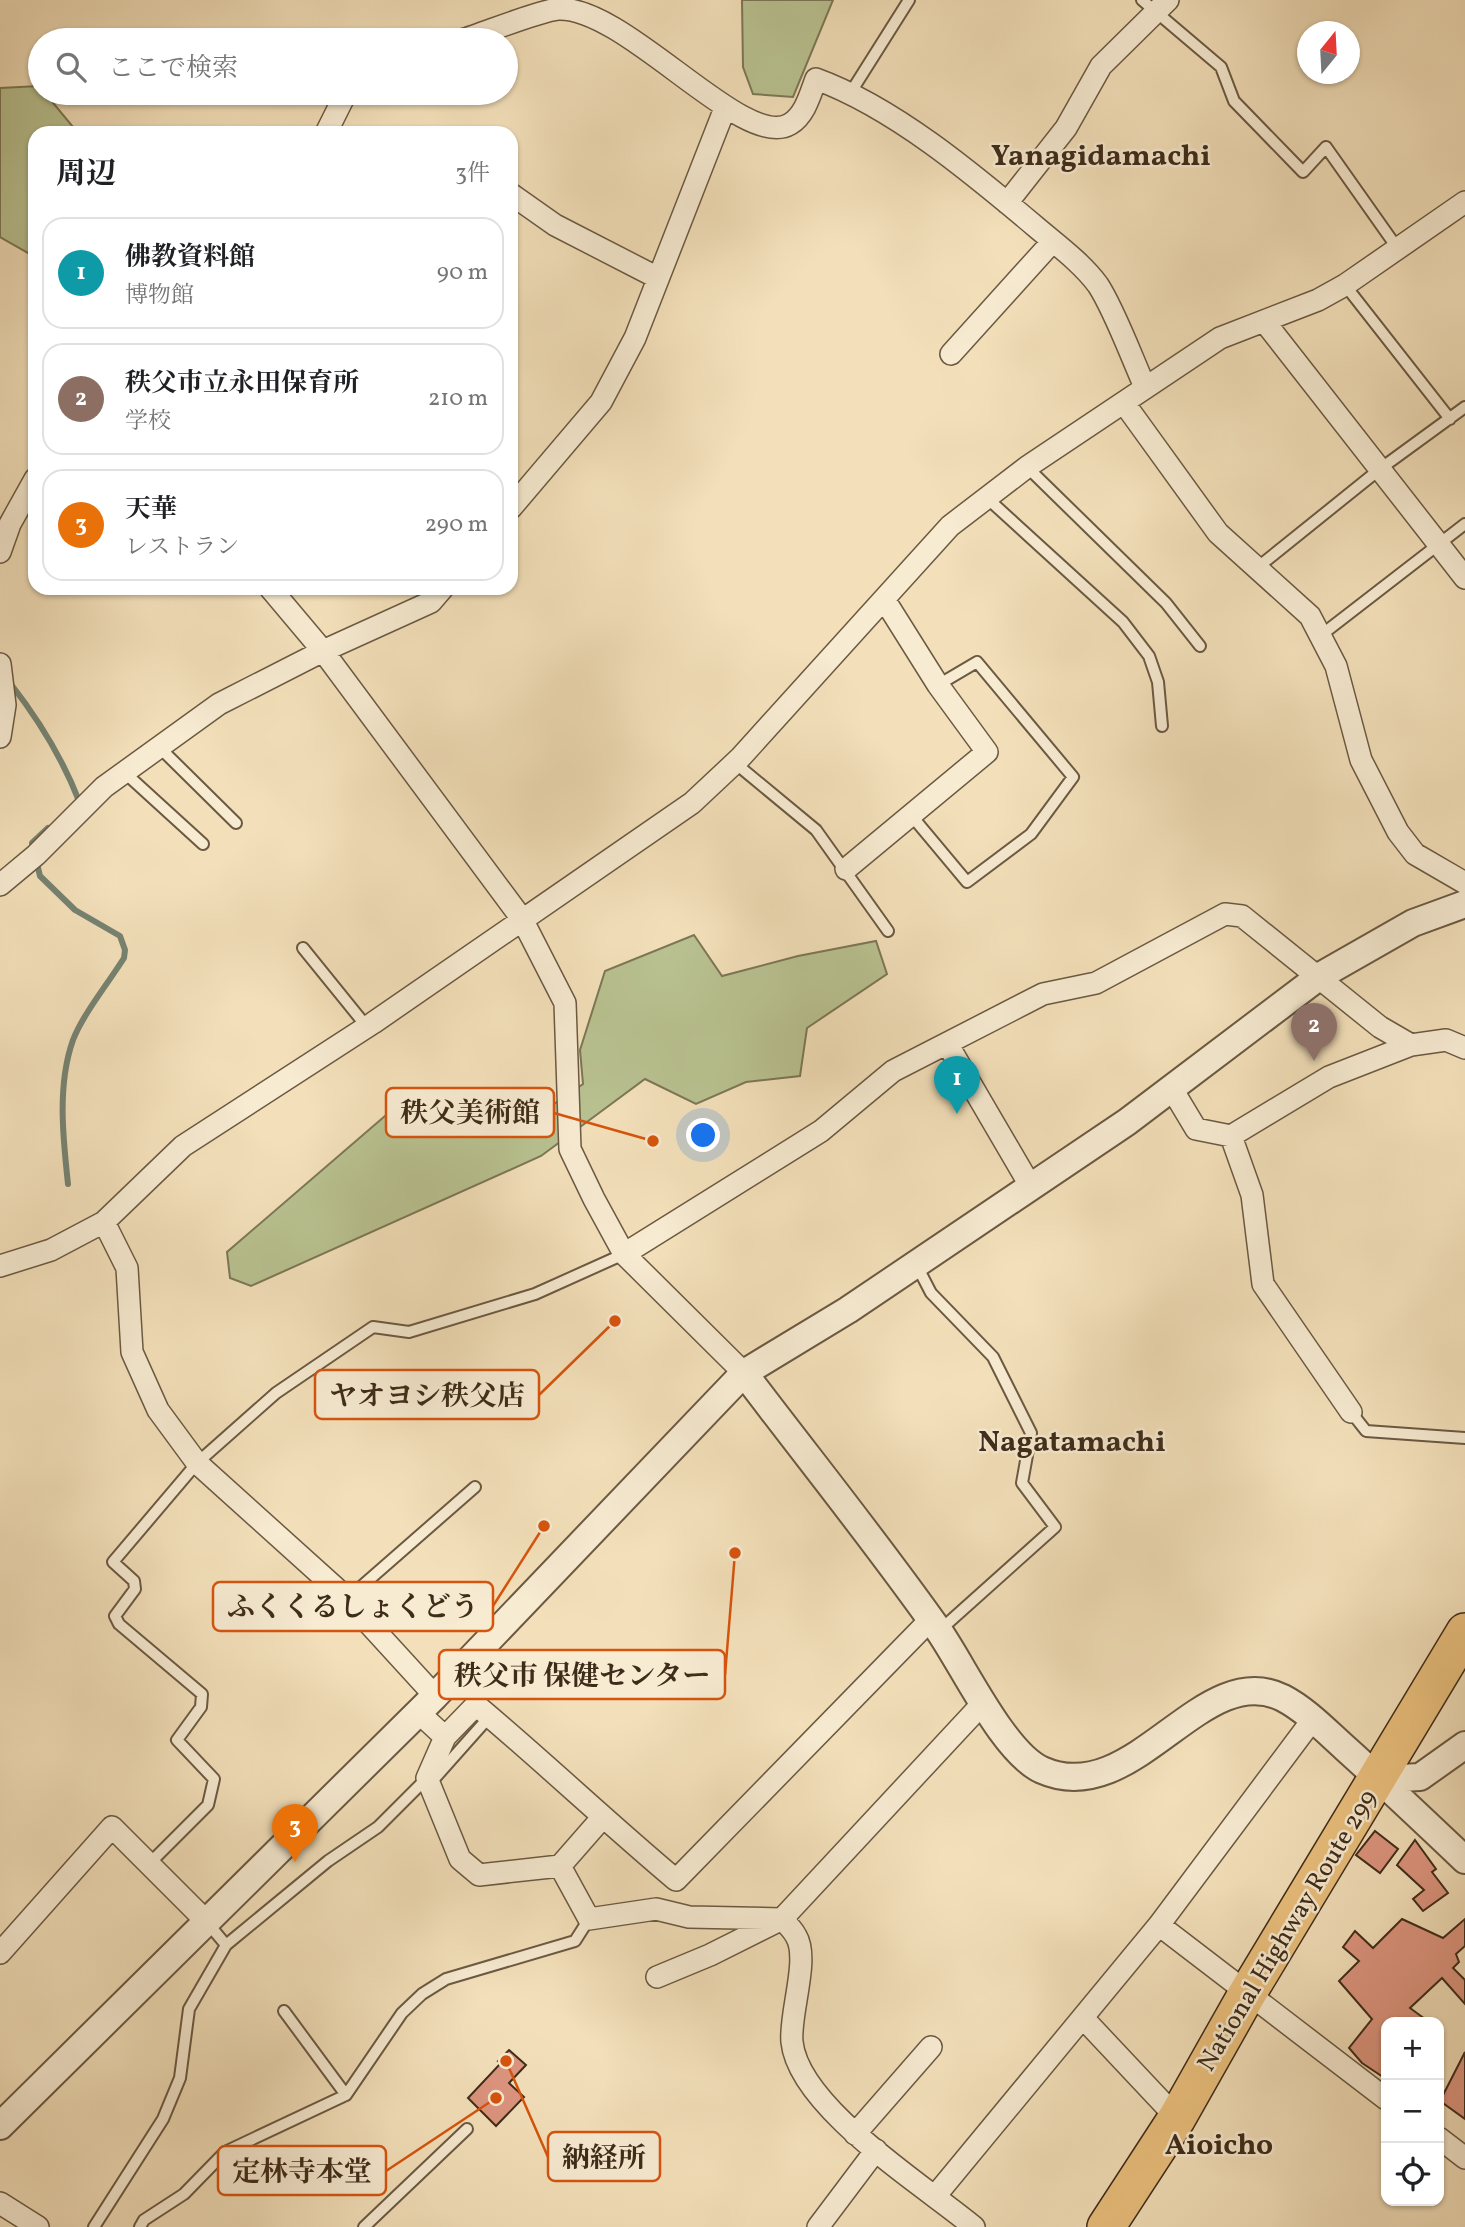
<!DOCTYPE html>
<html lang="ja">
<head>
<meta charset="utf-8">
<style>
	body { margin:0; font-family:Vollkorn,"Noto Serif JP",serif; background:#f6f6f6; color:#202124 }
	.controls { position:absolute; right:21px; bottom:21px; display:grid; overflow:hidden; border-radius:14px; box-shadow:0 2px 5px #0004 }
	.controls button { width:63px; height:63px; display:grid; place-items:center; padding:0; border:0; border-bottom:2px solid #e0e0e0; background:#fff; color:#202124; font:35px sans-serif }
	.compass { position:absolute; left:1297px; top:21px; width:63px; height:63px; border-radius:50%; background:#fff; box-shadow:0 2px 5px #0004; rotate:18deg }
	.you { position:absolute; left:704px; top:1136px; width:24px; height:24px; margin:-18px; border:5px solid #fff; border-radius:50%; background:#1a73e8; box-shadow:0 0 0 10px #1a73e833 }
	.badge { display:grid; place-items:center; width:46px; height:46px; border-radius:50%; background:#2563eb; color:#fff; font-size:23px; font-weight:700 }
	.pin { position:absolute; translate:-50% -58px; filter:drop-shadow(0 2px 4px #0008) }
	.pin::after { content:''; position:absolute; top:37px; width:24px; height:21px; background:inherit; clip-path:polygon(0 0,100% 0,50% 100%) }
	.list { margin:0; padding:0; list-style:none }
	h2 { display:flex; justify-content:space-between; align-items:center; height:91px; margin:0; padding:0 28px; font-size:30px }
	h2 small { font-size:23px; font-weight:400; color:#757577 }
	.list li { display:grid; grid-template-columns:46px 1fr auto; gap:21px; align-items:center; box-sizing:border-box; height:112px; margin:0 14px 14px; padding:0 14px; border:2px solid #e0e0e0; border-radius:21px }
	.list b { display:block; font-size:26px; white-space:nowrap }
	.list p { margin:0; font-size:23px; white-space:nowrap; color:#757577 }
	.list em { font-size:23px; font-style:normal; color:#757577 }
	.icon { flex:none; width:38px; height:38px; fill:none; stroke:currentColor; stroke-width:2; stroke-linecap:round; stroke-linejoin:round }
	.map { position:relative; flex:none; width:1465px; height:2227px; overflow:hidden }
	.search { position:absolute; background:#fff; box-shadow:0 2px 5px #0004; left:28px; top:28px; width:490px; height:77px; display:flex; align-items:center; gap:18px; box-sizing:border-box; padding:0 24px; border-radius:38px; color:#757577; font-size:26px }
	.panel { position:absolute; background:#fff; box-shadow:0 2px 5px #0004; left:28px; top:126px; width:490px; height:469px; border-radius:21px }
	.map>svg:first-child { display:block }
</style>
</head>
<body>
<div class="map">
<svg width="1465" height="2227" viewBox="0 0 1465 2227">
	<rect width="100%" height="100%" fill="#f3e0ba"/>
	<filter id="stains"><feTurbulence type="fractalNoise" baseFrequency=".00286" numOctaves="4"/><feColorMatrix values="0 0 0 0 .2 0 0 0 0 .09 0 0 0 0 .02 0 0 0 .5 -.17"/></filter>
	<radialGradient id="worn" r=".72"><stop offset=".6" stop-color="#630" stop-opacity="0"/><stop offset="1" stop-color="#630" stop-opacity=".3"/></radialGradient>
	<!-- green -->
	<path fill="#b9c291" stroke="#7c7756" stroke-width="2" d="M 742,0 L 833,0 L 793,97 L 753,94 L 743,67 Z
		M 39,86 L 40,93 L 45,93 L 78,133 L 35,133 L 35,257 L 0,237 L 0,88 Z
		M 694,935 L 722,976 L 798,956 L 876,941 L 887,974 L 807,1028 L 800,1076 L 746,1082 L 696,1104 L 645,1079 L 541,1156 L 251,1286 L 230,1278 L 227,1252 L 414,1091 L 484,1090 L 532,1119 L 583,1084 L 580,1050 L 605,971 Z"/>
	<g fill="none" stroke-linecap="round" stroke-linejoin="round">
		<!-- stream -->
		<path stroke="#768372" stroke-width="6" d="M 10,683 C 39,720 62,757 79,801 L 74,805
			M 48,828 L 32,843 L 40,876 L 75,910 L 120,936 L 125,950 L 124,958 C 109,982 83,1014 73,1040 C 57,1085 63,1138 68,1184"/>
	</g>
	<!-- building -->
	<path fill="#dd957f" stroke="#3e2c1a" stroke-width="2" d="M 1375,1831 L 1398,1849 L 1380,1873 L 1356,1855 Z
		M 1415,1840 L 1436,1869 L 1432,1872 L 1448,1893 L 1423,1911 L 1413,1899 L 1424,1890 L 1397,1865 Z
		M 1402,1919 L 1443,1938 L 1465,1919 L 1465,1946 L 1456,1954 L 1459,1962 L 1453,1968 L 1465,1980 L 1465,2004 L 1442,1978 L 1410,2008 L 1429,2022 L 1386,2022 L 1386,2079 L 1362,2063 L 1349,2048 L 1372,2019 L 1339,1981 L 1359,1961 L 1343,1947 L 1355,1931 L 1373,1948 Z
		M 509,2050 L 526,2065 L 509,2083 L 524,2097 L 496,2126 L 468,2098 L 501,2063 L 498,2061 Z
		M 1465,2052 L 1465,2119 L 1440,2101 Z"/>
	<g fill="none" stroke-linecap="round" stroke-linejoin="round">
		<!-- service casing -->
		<g stroke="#6b5942" stroke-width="14">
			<path id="service" d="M 1142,0 L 1221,67 L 1234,101 L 1303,172 L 1326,147 L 1398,249
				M 851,92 L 909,0
				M 1345,285 L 1450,419
				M 1027,467 L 1166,603 L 1200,646
				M 987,498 L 1123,622 L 1149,656 L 1158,682 L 1162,726
				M 1257,568 L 1380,469 L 1465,407
				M 1320,636 L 1465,524
				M 159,747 L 236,823
				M 735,763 L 816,830 L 888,931
				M 124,772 L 203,844
				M 911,815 L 967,882 L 1031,834 L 1073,777 L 977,662 L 938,685
				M 303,948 L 367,1027
				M 916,1264 L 931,1293 L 993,1357 L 1031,1433 L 1022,1483 L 1055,1527 L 939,1631
				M 1351,1412 L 1366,1431 L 1465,1438
				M 347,1599 L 475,1487
				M 434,1779 L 490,1716
				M 149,1864 L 208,1805 L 214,1779 L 177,1740 L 201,1707 L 202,1694 L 119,1624 L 115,1616 L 135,1589 L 134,1581 L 113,1562 L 197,1463 L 276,1393 L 373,1327 L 409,1332 L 535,1294 L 624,1254
				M 226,1945 L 328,1861 L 378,1827 L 427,1778
				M 284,2011 L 346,2095
				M 94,2227 L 163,2119 L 180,2078 L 189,2009 L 226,1945 L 206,1921
				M 140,2227 L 144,2220 L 184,2194 L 225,2152 L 346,2095 L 402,2013 L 422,1994 L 446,1979 L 575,1941 L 589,1919
				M 364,2227 L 467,2129"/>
		</g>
		<!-- minor casing -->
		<g stroke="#6b5942" stroke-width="24">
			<path id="minor" d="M 462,40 C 485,33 538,11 558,9 C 626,6 744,152 790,124 C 805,115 810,95 816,79 C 893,107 972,173 1036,227 C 1056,244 1082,263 1098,285 C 1114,309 1132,358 1145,387
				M 326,133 L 346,93
				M 511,194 L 555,225 L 658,278
				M 1007,203 L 1066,128 L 1101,66 L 1168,0
				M 1264,321 L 1465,578
				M 951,354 L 1053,241
				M 1124,403 L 1218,533 L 1310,616 L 1336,666 L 1361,760 L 1398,832 L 1415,854 L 1465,883
				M 511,508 L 601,402 L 635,338 L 725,108
				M 0,552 L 10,524 L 35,479
				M 270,588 L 323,651 L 522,919 L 565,1003 L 570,1149 L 594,1199 L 624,1254 L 744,1373
				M 0,664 L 5,705 L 0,737
				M 846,869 L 987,752 L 938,685 L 884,599
				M 0,885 L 36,855 L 104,787 L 219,704 L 323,651 L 431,602 L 443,588
				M 948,1045 L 1031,1187
				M 1172,1089 L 1196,1129 L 1231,1136 L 1329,1077 L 1411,1045
				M 1231,1136 L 1252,1195 L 1263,1284 L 1351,1412
				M 104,1222 L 127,1268 L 132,1352 L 158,1410 L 197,1463 L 339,1591 L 435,1696
				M 624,1254 L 821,1131 L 893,1071 L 1043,994 L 1096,983 L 1225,914 L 1242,916 L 1380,1027 L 1411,1045 L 1446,1040 L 1465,1048
				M 0,1266 L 51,1250 L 104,1222 L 183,1146 L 373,1023 L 692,803 L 740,758 L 950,526 L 1027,467 L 1220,338 L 1318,300 L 1345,285 L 1465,202
				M 418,1712 L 445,1737 L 427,1778 L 460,1859 L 479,1875 L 560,1866 L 589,1919 L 656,1909 L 689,1917 L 782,1919 C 787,1924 793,1930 796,1936 C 810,1959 789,2014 792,2042 C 799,2108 925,2186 974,2227
				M 445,1737 L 476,1705 C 544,1762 608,1823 676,1880 L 930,1620
				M 560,1866 L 602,1818
				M 1159,1925 L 1386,2099
				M 0,1953 L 112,1827 L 206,1921
				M 657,1977 L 710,1955 L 782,1919 L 984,1702
				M 1083,2018 L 1177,2118
				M 855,2134 L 931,2047
				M 1439,2138 L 1465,2158
				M 936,2195 L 1159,1925 L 1313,1719
				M 0,2203 L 38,2227
				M 818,2227 L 876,2150"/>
		</g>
		<!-- tertiary casing -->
		<g stroke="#6b5942" stroke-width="30">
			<path id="tertiary" d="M 744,1373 C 809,1459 877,1543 939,1631 C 964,1667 1004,1753 1042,1770 C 1134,1811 1202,1657 1283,1698 C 1306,1710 1326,1731 1345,1748 C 1385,1784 1425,1822 1465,1860
				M 1379,1779 L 1420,1777 L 1465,1745
				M 0,2126 L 435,1696 L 744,1373 L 848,1310 L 1127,1122 L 1320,976 L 1413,923 L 1465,904"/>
		</g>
		<!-- trunk casing -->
		<g stroke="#3e2c1a" stroke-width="40">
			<path id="trunk" d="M 1106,2227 L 1177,2118 L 1247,1994 L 1465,1632"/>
		</g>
		<!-- service -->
		<use href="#service" stroke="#f7ebd2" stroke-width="10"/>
		<!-- minor -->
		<use href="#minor" stroke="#f7ebd2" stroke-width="21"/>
		<!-- tertiary -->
		<use href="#tertiary" stroke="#f7ebd2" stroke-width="26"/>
		<!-- trunk -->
		<use href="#trunk" stroke="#eac07d" stroke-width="37"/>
	</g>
	<g text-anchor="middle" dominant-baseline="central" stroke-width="5" stroke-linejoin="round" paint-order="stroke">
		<!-- street labels -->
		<g font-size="26" fill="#3e2c1a" stroke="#f7ebd2">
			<text transform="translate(1288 1931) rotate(-59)">National Highway Route 299</text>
		</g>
		<!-- quarter labels -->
		<g font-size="30" font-weight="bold" fill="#3e2c1a" stroke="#f7ebd2">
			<text x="1101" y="157">Yanagidamachi</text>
			<text x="1072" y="1443">Nagatamachi</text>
			<text x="1219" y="2146">Aioicho</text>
		</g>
	</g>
	<!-- callouts -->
	<path fill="none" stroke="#d7540d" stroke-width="2.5" d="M653 1141L554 1113M615 1321L539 1395M544 1526L493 1606M735 1553L725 1675M506 2061L548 2157M496 2098L386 2171"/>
	<g fill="#d7540d" stroke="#f7ebd2" stroke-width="2.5">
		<circle cx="653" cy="1141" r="7"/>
		<circle cx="615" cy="1321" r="7"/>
		<circle cx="544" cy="1526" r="7"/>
		<circle cx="735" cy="1553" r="7"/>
		<circle cx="506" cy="2061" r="7"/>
		<circle cx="496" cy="2098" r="7"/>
	</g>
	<g fill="#f7ebd2" stroke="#d7540d" stroke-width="2.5">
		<rect x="386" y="1088" width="168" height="49" rx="7"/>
		<rect x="315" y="1370" width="224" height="49" rx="7"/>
		<rect x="213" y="1582" width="280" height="49" rx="7"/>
		<rect x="439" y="1650" width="286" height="49" rx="7"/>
		<rect x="548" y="2132" width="112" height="49" rx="7"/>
		<rect x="218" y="2146" width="168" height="49" rx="7"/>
	</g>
	<g font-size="28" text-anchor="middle" font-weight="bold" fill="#3e2c1a">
		<text x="470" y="1122">秩父美術館</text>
		<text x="427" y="1405">ヤオヨシ秩父店</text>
		<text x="353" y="1616">ふくくるしょくどう</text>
		<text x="582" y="1685">秩父市 保健センター</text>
		<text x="604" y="2167">納経所</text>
		<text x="302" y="2181">定林寺本堂</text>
	</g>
	<rect width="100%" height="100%" filter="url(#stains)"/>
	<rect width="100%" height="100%" fill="url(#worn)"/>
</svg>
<div class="controls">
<button>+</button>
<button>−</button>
<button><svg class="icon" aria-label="locate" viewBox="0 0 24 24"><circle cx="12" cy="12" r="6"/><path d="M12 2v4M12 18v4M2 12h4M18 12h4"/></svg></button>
</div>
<svg class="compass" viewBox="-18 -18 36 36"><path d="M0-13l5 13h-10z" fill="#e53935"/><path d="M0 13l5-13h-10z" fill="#757577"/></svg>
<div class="you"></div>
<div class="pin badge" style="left:957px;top:1114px;background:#0f9aa8">1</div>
<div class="pin badge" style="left:1314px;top:1061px;background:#8d6e63">2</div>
<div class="pin badge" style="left:295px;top:1862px;background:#e8710a">3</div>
<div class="search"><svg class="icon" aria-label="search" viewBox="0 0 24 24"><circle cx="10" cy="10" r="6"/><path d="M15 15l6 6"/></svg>ここで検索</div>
<section class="panel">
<h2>周辺<small>3件</small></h2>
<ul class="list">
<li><span class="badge" style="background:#0f9aa8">1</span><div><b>佛教資料館</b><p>博物館</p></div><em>90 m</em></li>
<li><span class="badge" style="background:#8d6e63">2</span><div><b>秩父市立永田保育所</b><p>学校</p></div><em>210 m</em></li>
<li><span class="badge" style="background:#e8710a">3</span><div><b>天華</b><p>レストラン</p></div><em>290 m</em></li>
</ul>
</section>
</div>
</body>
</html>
